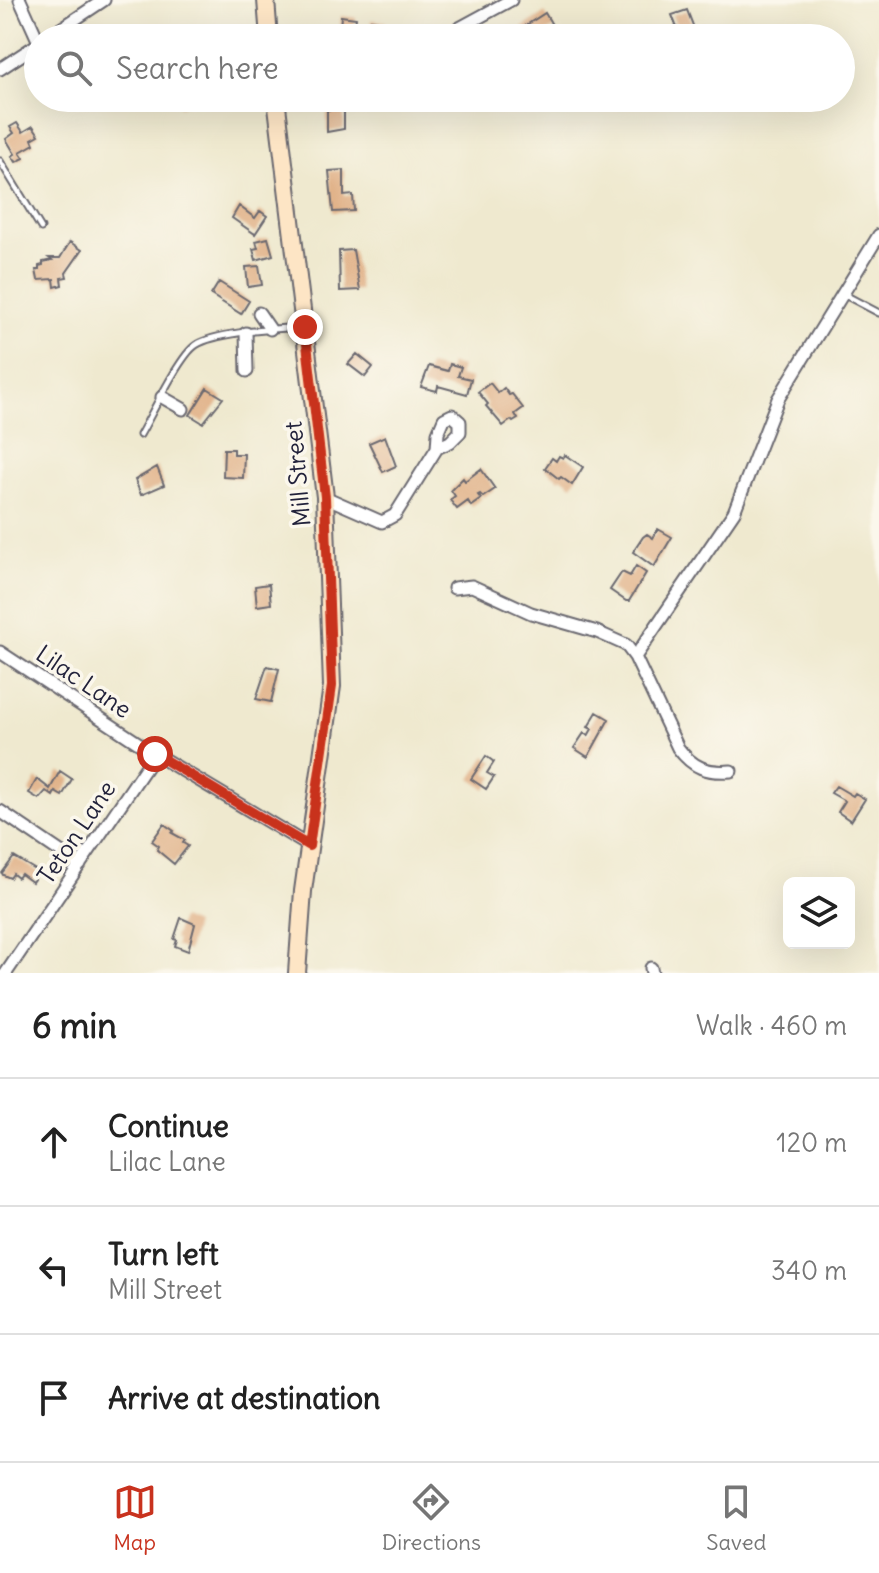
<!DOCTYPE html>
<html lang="en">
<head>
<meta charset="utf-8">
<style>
	body { margin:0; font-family:Delius,sans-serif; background:#f6f6f6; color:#222 }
	.controls { position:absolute; right:24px; bottom:24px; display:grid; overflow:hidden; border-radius:12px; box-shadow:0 8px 32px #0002 }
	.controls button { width:72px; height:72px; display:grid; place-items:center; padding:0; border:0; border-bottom:2px solid #e0e0e0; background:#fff; color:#222; font:40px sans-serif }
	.stop { position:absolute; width:24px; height:24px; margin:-18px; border:6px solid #c8321e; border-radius:50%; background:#fff }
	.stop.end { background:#c8321e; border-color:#fff; box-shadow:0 2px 8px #0008 }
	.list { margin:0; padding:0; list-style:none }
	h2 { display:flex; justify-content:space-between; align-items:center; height:104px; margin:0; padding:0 32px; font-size:34px }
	h2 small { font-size:26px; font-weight:400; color:#767676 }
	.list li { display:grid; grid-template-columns:52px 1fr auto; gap:24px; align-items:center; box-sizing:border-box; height:128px; padding:0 32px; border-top:2px solid #e0e0e0 }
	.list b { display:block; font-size:30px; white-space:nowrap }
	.list p { margin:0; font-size:26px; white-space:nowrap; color:#767676 }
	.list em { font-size:26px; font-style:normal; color:#767676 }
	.icon { flex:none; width:44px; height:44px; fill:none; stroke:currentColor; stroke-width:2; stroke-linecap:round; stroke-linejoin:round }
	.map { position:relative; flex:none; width:879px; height:973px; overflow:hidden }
	.search { position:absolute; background:#fff; box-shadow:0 8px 32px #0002; left:24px; right:24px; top:24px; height:88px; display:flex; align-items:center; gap:20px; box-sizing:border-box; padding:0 28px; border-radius:44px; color:#767676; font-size:30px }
	.sheet { height:488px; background:#fff }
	nav { display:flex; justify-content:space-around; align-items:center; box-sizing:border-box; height:112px; border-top:2px solid #e0e0e0; background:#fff; font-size:22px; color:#767676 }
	nav a { display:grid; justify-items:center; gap:4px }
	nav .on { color:#c8321e }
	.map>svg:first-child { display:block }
</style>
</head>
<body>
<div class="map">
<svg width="879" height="973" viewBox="0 0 879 973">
	<rect width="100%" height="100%" fill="#fbf7ec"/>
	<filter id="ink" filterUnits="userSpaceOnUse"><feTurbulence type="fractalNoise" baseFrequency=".0125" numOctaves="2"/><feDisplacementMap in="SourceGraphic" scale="16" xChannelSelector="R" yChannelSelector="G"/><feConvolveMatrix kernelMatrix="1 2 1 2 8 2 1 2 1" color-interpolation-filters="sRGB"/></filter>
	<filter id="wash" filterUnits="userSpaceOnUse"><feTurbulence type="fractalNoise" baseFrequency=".006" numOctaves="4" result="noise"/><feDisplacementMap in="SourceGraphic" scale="32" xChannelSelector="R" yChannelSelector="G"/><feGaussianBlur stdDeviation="1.8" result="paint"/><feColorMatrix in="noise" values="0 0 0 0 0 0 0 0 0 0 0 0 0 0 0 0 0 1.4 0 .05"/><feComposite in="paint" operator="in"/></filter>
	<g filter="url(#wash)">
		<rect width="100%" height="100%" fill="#efe9cf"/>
		<g id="blocks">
			<!-- building -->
			<path fill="#e1b38a" d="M 687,10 L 697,36 L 681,38 L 672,15 Z
				M 545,13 L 554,28 L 541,35 L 543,38 L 517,38 L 514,33 Z
				M 341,16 L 356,18 L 354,31 L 340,29 Z
				M 371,20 L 386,22 L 384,38 L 369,38 Z
				M 174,98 L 193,98 L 180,107 Z
				M 344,109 L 344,129 L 327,132 L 327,110 Z
				M 17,123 L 23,132 L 33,126 L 39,135 L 32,139 L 34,144 L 20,152 L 24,158 L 16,162 L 12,156 L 15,154 L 6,139 L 14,133 L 10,127 Z
				M 344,170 L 344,196 L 353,195 L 354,211 L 333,212 L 329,171 Z
				M 239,206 L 255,218 L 260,211 L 267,216 L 255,234 L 232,218 Z
				M 268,238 L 273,255 L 256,260 L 253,249 L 258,248 L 256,241 Z
				M 70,242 L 82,250 L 66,273 L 67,277 L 61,278 L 62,285 L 55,287 L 54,279 L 38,280 L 36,270 L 39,270 L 39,266 L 43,265 L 43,262 L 52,260 L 49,258 L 60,258 Z
				M 353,250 L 360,290 L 340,291 L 339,251 Z
				M 259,266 L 262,285 L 248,287 L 246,267 Z
				M 219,282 L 249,301 L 241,314 L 211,295 Z
				M 357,354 L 373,367 L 365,377 L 348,364 Z
				M 450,364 L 461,367 L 458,376 L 471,379 L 467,394 L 438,386 L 437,391 L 421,387 L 429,366 L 448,371 Z
				M 490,383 L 498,393 L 504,388 L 509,395 L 512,394 L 523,408 L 515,414 L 518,419 L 513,422 L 511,420 L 503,426 L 486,406 L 488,404 L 478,392 Z
				M 207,388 L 223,398 L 203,423 L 190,415 Z
				M 385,436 L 396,466 L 383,472 L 369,443 Z
				M 224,449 L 234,449 L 234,454 L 244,454 L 243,478 L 223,477 Z
				M 565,455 L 583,467 L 572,485 L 561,477 L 559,479 L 545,468 L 552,458 L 556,461 L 559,456 L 563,458 Z
				M 157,467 L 164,485 L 141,495 L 135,480 Z
				M 481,469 L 495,489 L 483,497 L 480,494 L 478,495 L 481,499 L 471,506 L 468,501 L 457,509 L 450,500 L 455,496 L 451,490 L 463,478 L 465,481 Z
				M 658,529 L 672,537 L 654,567 L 633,552 L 643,537 L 647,534 L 653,538 Z
				M 636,566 L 646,573 L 629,601 L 626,601 L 610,590 L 622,572 L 630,576 Z
				M 269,584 L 271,604 L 257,606 L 255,586 Z
				M 267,666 L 279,669 L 271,702 L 256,699 Z
				M 597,712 L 609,719 L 588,757 L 574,748 L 584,733 L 588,736 L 592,729 L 588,727 Z
				M 486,756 L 494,762 L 487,773 L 494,777 L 486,789 L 471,779 Z
				M 60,771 L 72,779 L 62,796 L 55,792 L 53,796 L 46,791 L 39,799 L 29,793 L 37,779 L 50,789 Z
				M 836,786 L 853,796 L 855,793 L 865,799 L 851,821 L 838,812 L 845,801 L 831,793 Z
				M 164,824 L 174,831 L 172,833 L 185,840 L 183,843 L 188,846 L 174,864 L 157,850 L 159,846 L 152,841 Z
				M 14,857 L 39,872 L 32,882 L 21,874 L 18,878 L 13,874 L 10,878 L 3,875 L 2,873 Z
				M 181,918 L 195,924 L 188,951 L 175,946 L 177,940 L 174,939 Z"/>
		</g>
	</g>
	<g filter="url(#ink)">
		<use href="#blocks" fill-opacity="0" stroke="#6a686f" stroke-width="2"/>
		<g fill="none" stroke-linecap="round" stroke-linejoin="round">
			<!-- service casing -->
			<g stroke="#6a686f" stroke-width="9">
				<path id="service" d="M 0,161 L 41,228
					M 843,294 L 879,313
					M 140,435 C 151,416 180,355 196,345 C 216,332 276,329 300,327"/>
			</g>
			<!-- minor casing -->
			<g stroke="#6a686f" stroke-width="15">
				<path id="minor" d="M 20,0 L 38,40
					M 47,38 L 104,0
					M 441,38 L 511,0
					M 0,69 L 38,44
					M 259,313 L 270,329
					M 246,333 L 247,371
					M 162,397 L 183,409
					M 325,497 L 382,522 L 395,515 L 437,448 L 438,433 L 444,419 L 452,415 L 460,422 L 460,432 L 450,442 L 437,448
					M 454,588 L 472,586 L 531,613 L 597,632 L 626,645 L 635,657 L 678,748 C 693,768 707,773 731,771
					M 0,652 L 155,754 L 309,846
					M 635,657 L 734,512 L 778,399 L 879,235
					M 0,811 L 80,865
					M 651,968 L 652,973
					M 6,973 L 155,754"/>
			</g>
			<!-- secondary casing -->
			<g stroke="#6a686f" stroke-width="20">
				<path id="secondary" d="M 266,0 L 269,38
					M 276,98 L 325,497 L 332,686 L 303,891 L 297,973"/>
			</g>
			<!-- service -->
			<use href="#service" stroke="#fff" stroke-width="5"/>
			<!-- minor -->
			<use href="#minor" stroke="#fff" stroke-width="11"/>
			<!-- secondary -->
			<use href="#secondary" stroke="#fde5c5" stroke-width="16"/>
		</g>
	</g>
	<g fill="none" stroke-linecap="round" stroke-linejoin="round" filter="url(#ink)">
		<!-- route -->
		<path stroke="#c8321e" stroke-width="10" d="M 155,754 L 309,846 L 332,686 L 325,497 L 305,327"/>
	</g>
	<g text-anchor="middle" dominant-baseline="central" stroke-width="7" stroke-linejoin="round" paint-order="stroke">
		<!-- street labels -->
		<g font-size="24" fill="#22223b" stroke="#fbf7ec">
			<text transform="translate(297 474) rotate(-95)">Mill Street</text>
			<text transform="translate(84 681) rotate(34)">Lilac Lane</text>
			<text transform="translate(76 832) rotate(-56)">Teton Lane</text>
		</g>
	</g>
</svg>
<div class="controls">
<button><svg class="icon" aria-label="layers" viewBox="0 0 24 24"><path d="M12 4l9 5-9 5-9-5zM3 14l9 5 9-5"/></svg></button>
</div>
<div class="stop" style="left:155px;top:754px"></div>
<div class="stop end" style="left:305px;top:327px"></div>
<div class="search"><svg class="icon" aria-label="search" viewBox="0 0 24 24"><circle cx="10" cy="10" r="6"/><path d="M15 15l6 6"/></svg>Search here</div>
</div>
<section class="sheet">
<h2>6 min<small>Walk · 460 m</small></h2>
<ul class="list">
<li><svg class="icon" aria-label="ahead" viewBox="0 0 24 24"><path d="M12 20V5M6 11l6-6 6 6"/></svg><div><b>Continue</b><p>Lilac Lane</p></div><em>120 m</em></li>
<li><svg class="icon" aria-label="left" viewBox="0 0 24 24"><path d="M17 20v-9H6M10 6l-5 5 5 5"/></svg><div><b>Turn left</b><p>Mill Street</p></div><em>340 m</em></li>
<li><svg class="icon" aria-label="arrive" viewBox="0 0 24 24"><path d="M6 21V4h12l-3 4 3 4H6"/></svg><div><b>Arrive at destination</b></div></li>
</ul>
</section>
<nav>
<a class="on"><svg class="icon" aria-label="map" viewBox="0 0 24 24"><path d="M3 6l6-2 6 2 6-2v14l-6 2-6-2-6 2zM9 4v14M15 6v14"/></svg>Map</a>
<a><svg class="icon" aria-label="directions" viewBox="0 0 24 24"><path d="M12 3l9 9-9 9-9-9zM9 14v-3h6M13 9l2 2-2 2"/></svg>Directions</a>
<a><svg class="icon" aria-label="saved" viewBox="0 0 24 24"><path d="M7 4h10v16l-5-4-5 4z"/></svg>Saved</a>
</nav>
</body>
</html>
